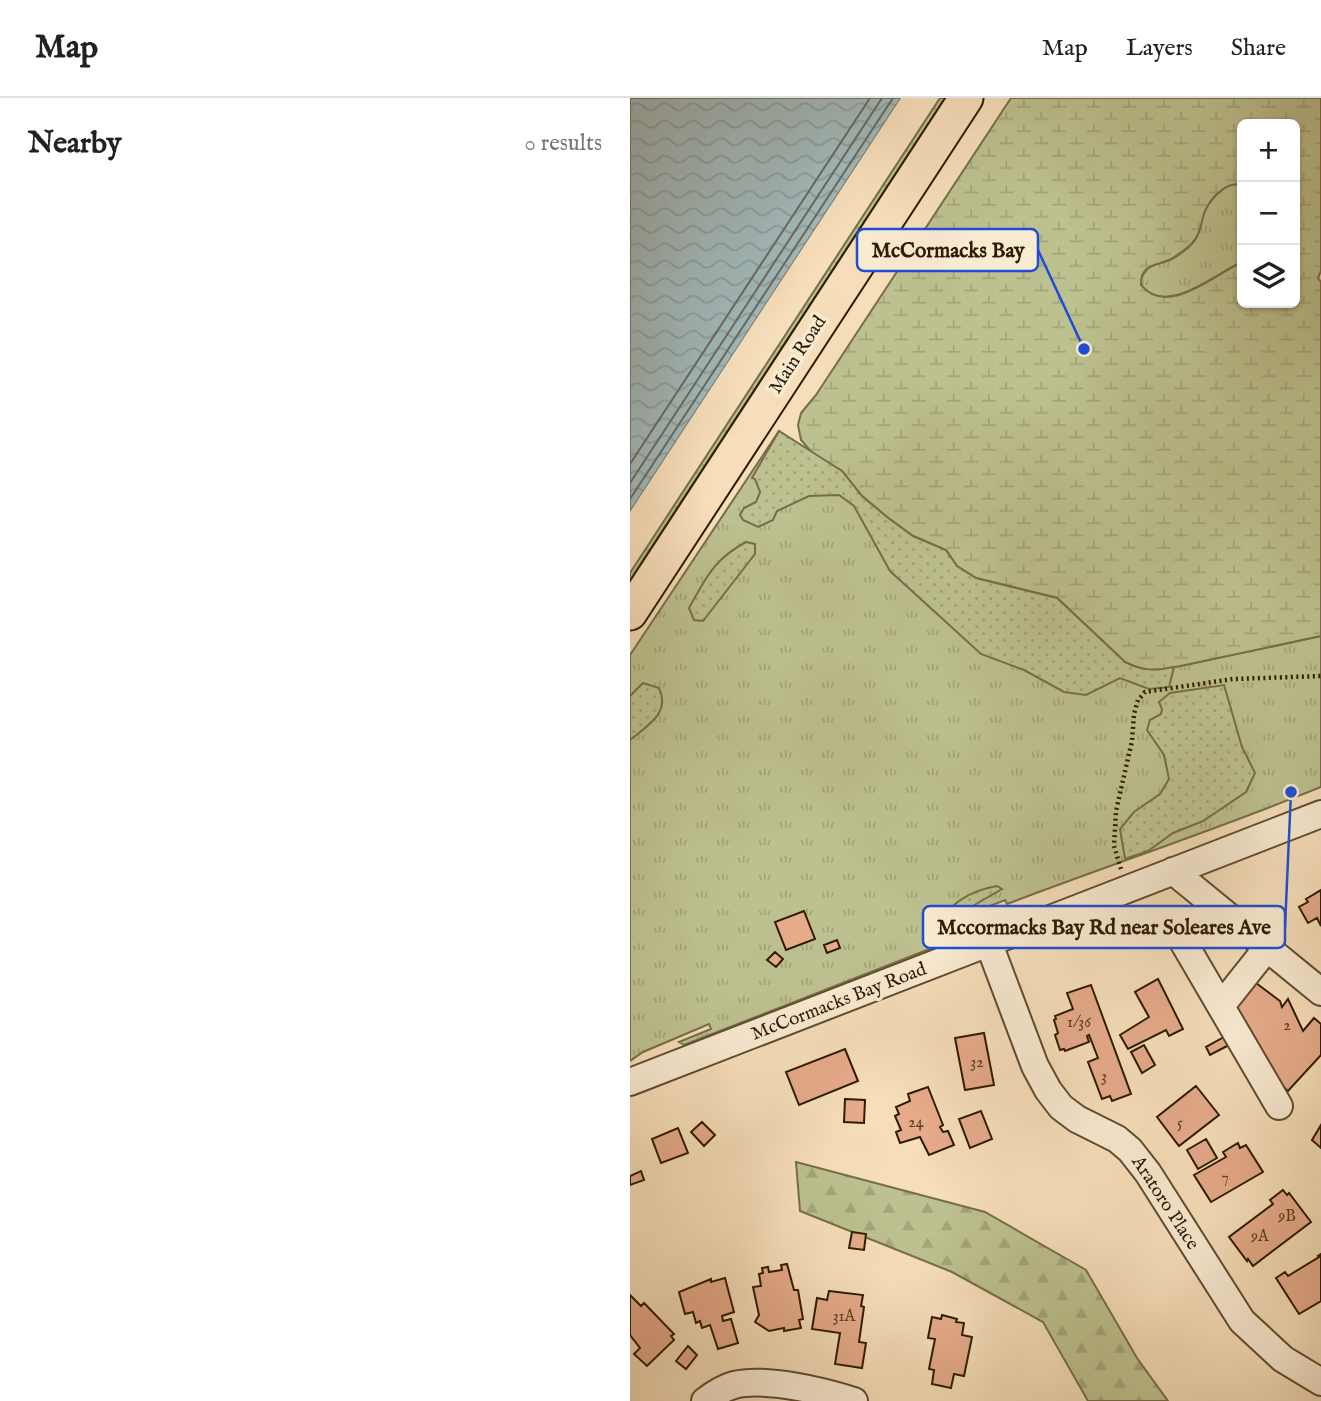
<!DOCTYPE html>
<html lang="en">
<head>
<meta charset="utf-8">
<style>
	body { margin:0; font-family:"IM FELL English",serif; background:#f2f2f2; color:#202124 }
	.controls { position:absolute; right:21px; top:21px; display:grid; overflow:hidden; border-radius:10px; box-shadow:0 2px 5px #0004 }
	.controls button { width:63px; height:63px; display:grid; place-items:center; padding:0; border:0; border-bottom:2px solid #e0e0e0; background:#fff; color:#202124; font:35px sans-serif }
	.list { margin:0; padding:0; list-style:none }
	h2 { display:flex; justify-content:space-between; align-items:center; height:91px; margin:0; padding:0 28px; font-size:30px }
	h2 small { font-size:23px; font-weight:400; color:#757577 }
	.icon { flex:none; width:38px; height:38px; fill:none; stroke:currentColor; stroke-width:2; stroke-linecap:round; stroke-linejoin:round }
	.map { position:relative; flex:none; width:691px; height:1303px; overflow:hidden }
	header { display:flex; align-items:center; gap:42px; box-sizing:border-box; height:98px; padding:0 35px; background:#fff; border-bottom:2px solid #e0e0e0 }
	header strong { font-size:33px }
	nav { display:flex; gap:38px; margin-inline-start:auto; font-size:24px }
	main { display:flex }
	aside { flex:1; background:#fff }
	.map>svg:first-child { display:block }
</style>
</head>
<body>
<header>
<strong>Map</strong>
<nav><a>Map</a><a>Layers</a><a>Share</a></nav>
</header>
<main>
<aside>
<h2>Nearby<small>0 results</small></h2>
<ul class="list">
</ul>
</aside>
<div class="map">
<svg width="691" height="1303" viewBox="0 0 691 1303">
	<defs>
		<pattern id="grass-tufts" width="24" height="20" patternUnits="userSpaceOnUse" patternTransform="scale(1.75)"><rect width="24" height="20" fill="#bdc18f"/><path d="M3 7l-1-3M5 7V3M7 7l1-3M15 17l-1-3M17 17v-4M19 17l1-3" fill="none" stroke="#a3a57a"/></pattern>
		<pattern id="forest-firs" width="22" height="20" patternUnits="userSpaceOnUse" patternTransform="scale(1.75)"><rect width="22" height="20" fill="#bdc18f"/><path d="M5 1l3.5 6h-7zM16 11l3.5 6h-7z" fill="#a3a57a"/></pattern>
		<pattern id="wetland-marsh" width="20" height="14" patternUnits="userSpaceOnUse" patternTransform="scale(1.75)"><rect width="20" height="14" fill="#bdc18f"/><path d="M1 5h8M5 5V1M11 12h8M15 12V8" fill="none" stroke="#a3a57a"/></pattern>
		<pattern id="garden-dots" width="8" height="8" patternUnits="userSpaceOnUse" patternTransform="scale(1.75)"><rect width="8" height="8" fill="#bdc18f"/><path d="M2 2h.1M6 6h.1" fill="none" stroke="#a3a57a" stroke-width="1.8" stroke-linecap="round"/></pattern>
		<pattern id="water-waves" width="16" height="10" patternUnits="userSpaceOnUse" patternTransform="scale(1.75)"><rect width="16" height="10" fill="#a2b9bb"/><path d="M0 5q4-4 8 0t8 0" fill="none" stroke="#8c9e9f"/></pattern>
	</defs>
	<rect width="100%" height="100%" fill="#f6deba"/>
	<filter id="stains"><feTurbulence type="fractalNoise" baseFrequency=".00286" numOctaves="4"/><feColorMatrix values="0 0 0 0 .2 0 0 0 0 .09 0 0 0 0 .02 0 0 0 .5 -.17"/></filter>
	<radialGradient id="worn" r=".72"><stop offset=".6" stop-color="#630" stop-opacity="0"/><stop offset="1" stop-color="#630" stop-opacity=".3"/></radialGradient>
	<!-- grass -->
	<path fill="url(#grass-tufts)" stroke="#766e48" stroke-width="2" d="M 602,85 L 612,87 L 612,164 C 588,174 540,216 515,191 C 510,187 510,182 513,177 C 520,165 528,166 540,162 C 547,159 561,148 565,142 C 571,133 571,121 575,112 C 581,101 592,91 602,85 Z
		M 149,333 L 522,574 L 691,538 L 691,689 C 588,731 482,766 377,806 L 375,802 L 347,813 L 349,823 L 302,850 L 54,947 L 49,944 L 81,931 L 79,926 L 13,954 L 0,963 L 0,557 Z"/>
	<!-- forest -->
	<path fill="url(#forest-firs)" stroke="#766e48" stroke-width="2" d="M 166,1064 L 355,1114 L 456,1172 L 507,1260 L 538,1303 L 458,1303 L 413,1224 L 322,1174 L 170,1113 Z"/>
	<!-- wetland -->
	<path fill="url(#wetland-marsh)" stroke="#766e48" stroke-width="2" fill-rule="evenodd" d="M 381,0 L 691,0 L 691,173 L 688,180 L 691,184 L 691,538 L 522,574 L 509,571 L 495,564 L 427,500 L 346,480 L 327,468 L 316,452 L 283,438 L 257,419 L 232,398 L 212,373 L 184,357 L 171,342 L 168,327 L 171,315 L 186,297 ZM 612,26 L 665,26 L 665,205 L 612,205 L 612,164 C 586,176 537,220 511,187 C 510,165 528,168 541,161 C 548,157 559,149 563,144 C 571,136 571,123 575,113 C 581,99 597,83 612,87 Z"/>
	<!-- garden -->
	<path fill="url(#garden-dots)" stroke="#766e48" stroke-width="2" d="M 310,0 L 315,0 L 0,482 L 0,475 Z
		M 149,333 L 212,373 L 232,398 L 257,419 L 283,438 L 316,452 L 327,468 L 346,480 L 427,500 L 495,564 C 513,573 524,573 544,569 L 539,589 L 519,591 L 490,580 L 456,597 L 434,594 L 394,572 L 351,556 L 260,473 L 224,408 L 209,397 L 179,398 L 147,413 L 143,422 L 128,429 L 113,422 L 110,417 L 114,410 L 126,404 L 130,394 L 125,381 L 122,380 Z
		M 116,444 L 125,446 L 125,456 L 73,523 L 64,522 L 59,510 C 76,480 84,461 116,444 Z
		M 13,585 L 29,590 C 41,615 17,628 0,642 L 0,598 Z
		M 594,587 L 612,649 L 625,675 L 616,694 L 573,723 L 543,735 L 518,753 L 495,761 L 490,731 L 504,714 L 530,696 L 539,681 L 534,657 L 517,632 L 520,622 L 531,616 L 532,611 L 529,604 L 540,595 Z
		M 367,788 L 372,791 L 346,806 L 315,834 L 310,833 C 313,806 343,792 367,788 Z"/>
	<!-- water -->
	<path fill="url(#water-waves)" stroke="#747a70" stroke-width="2" d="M 0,0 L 271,0 L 0,414 Z"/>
	<!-- pier -->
	<path fill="#f6deba" d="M 271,0 L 275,0 L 0,418 L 0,414 Z"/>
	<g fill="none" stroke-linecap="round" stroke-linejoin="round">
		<!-- shore -->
		<path stroke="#686a5e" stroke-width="2" d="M 0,366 L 240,0
			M 0,385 L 252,0
			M 0,401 L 263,0"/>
	</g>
	<!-- building -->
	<path fill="#e6ab8b" stroke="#2e1b00" stroke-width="2" d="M 691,792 L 691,828 L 687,820 L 678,825 L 669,809 L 678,804 L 676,801 Z
		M 174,813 L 185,841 L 156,852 L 145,824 Z
		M 207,842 L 210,850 L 197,855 L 194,847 Z
		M 145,854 L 153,861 L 146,869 L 137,862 Z
		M 528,881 L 553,931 L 539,938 L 536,932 L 498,951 L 490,937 L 519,919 L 505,894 Z
		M 622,882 L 650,903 L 652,909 L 658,901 L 673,933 L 684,920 L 691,926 L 691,957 L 658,993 L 643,981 L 602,909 Z
		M 461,887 L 501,996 L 482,1003 L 480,998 L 472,1001 L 458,964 L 468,960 L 459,937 L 457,938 L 459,944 L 435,953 L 434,951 L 430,952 L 425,937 L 428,935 L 424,922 L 426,921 L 425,918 L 443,911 L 437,895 Z
		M 354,935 L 364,987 L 335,992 L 325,940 Z
		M 594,939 L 599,947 L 580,957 L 576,949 Z
		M 514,947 L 525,967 L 512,975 L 501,954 Z
		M 215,951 L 228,983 L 169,1007 L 156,974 Z
		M 566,988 L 589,1017 L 549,1048 L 527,1019 Z
		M 298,989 L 313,1027 L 310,1029 L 313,1034 L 318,1033 L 324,1047 L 299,1057 L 290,1039 L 270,1045 L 266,1034 L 271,1032 L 265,1018 L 269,1016 L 266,1009 L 280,1003 L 278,996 Z
		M 215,1001 L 235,1002 L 234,1025 L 214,1024 Z
		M 351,1013 L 362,1041 L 340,1050 L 329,1021 Z
		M 72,1024 L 85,1037 L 74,1048 L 61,1034 Z
		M 691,1027 L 691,1050 L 682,1042 Z
		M 48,1030 L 58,1055 L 31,1065 L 22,1041 Z
		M 576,1041 L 587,1060 L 568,1071 L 557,1052 Z
		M 608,1045 L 610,1050 L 616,1047 L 633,1074 L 581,1104 L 564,1077 L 596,1059 L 593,1054 Z
		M 11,1073 L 14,1082 L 0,1087 L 0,1078 Z
		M 653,1092 L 657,1097 L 659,1095 L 681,1124 L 623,1168 L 618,1161 L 617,1163 L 599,1139 L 643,1106 L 640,1102 Z
		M 222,1134 L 236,1136 L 234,1152 L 219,1150 Z
		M 691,1156 L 691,1203 L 669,1216 L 646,1180 L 655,1174 L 658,1178 L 689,1159 L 688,1158 Z
		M 157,1166 L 164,1192 L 168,1192 L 173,1221 L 169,1222 L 171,1230 L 154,1233 L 154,1230 L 139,1233 L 125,1224 L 129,1217 L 123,1189 L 131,1188 L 129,1176 L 133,1175 L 132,1170 L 138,1169 L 139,1174 L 152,1172 L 151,1167 Z
		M 95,1180 L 104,1214 L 92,1218 L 93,1223 L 101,1221 L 108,1245 L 88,1251 L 80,1227 L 72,1230 L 70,1223 L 66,1225 L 63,1214 L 55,1216 L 49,1194 L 81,1181 L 81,1184 Z
		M 199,1193 L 233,1197 L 231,1208 L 234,1209 L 229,1244 L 236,1245 L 232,1270 L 205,1266 L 210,1235 L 182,1231 L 187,1200 L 197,1202 Z
		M 0,1197 L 11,1208 L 14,1205 L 44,1236 L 41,1238 L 44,1242 L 17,1268 L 4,1256 L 10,1250 L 0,1237 Z
		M 312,1217 L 327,1221 L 326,1224 L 334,1225 L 332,1237 L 342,1239 L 334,1278 L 324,1276 L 321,1290 L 302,1286 L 304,1272 L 299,1271 L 305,1241 L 298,1240 L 302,1219 L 311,1221 Z
		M 58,1248 L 67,1257 L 56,1271 L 46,1263 Z"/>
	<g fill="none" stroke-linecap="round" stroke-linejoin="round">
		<!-- minor casing -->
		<g stroke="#604c2e" stroke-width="30">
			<path id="minor" d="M 543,773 L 691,894
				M 541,823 L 649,1008
				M 359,846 L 405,968 L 418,992 L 431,1009 L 447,1021 L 487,1041 L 500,1052 L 518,1075 L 612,1223 L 653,1261 L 691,1284
				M 591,908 L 637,850
				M 0,984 L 691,716
				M 75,1303 C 84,1296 93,1290 104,1287 C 135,1279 193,1293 224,1303"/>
		</g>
		<!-- major casing -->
		<g stroke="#2e1b00" stroke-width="37">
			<path id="major" d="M 0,515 L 336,0"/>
		</g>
		<!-- path -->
		<path stroke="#2e1b00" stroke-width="4.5" stroke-dasharray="2 3.5" stroke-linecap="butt" d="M 491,771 L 484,748 L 486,713 L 502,643 L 504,616 L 508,602 L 515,594 L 603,581 L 691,578"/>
		<!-- minor -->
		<use href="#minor" stroke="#f9ead2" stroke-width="26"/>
		<!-- major -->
		<use href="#major" stroke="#f6deba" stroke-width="33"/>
	</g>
	<g text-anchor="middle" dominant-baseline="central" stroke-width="7" stroke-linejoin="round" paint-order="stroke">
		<!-- number labels -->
		<g font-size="16" fill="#5c3f23">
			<text x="449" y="925">1/36</text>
			<text x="657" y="928">2</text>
			<text x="347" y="965">32</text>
			<text x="474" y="979">3</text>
			<text x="286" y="1025">24</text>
			<text x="550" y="1026">5</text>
			<text x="595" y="1080">7</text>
			<text x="657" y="1119">9B</text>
			<text x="630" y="1139">9A</text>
			<text x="214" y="1219">31A</text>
		</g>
		<!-- street labels -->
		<g font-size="19" fill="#2e1b00" stroke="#f9ead2">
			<text transform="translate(168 257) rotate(-57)">Main Road</text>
			<text transform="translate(209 904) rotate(-21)">McCormacks Bay Road</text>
			<text transform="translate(535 1105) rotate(57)">Aratoro Place</text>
		</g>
	</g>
	<!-- callouts -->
	<path fill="none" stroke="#1d4ed8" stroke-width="2.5" d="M454 251L408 152M661 694L655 829"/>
	<g fill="#1d4ed8" stroke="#f9ead2" stroke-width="2.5">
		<circle cx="454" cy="251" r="7"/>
		<circle cx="661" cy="694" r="7"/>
	</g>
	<g fill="#f9ead2" stroke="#1d4ed8" stroke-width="2.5">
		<rect x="227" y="131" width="181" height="42" rx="7"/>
		<rect x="293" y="808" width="362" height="42" rx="7"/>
	</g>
	<g font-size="21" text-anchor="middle" font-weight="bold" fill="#2e1b00">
		<text x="318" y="159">McCormacks Bay</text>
		<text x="474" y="836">Mccormacks Bay Rd near Soleares Ave</text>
	</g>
	<rect width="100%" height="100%" filter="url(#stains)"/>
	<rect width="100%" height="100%" fill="url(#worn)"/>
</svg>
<div class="controls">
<button>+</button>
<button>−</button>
<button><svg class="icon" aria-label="layers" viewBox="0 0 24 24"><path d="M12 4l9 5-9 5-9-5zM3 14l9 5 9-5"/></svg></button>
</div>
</div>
</main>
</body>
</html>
